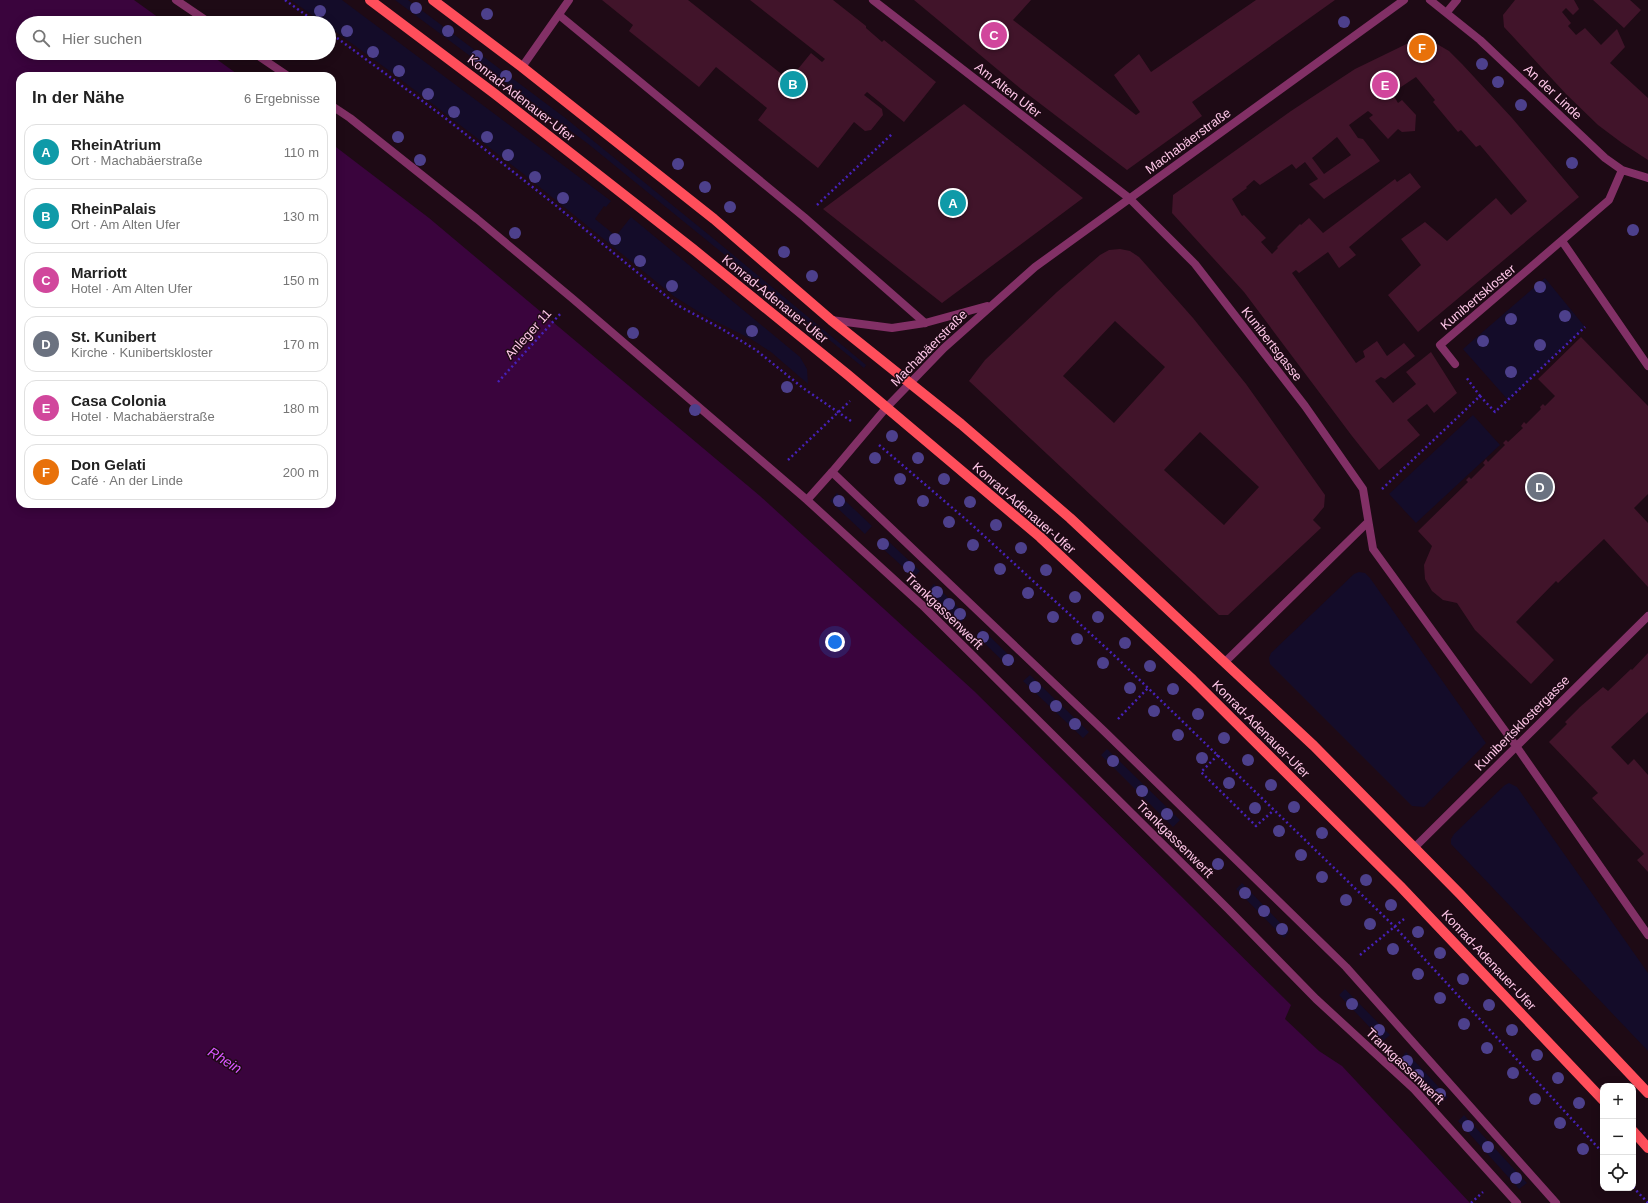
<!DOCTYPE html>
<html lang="de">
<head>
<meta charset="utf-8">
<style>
	body { margin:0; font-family:Helvetica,sans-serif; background:#f6f6f6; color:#222 }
	.controls { position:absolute; right:12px; bottom:12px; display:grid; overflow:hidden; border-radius:8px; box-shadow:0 2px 10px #0003 }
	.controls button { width:36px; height:36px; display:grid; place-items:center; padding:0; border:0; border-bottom:1px solid #e0e0e0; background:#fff; color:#222; font:20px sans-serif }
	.you { position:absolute; left:835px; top:642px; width:14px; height:14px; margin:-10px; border:3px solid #fff; border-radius:50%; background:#1a73e8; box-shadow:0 0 0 6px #1a73e833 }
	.badge { display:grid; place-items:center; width:26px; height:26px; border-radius:50%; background:#0f766e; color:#fff; font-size:13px; font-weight:700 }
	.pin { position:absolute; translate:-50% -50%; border:2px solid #fff; box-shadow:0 1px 4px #0006 }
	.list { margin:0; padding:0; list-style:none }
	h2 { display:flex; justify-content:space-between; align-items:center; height:52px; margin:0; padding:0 16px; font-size:17px }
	h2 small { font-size:13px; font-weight:400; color:#767676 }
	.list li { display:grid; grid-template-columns:26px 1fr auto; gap:12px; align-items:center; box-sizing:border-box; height:56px; margin:0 8px 8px; padding:0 8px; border:1px solid #e0e0e0; border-radius:12px }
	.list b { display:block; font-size:15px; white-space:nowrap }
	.list p { margin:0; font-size:13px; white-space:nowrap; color:#767676 }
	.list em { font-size:13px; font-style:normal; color:#767676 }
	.icon { flex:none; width:22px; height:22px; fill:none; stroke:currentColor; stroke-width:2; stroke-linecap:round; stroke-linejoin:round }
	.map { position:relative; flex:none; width:1648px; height:1203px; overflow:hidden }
	.search { position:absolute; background:#fff; box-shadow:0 2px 10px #0003; left:16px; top:16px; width:320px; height:44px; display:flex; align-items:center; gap:10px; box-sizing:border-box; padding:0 14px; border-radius:22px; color:#767676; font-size:15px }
	.panel { position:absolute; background:#fff; box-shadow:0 2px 10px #0003; left:16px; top:72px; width:320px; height:436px; border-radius:12px }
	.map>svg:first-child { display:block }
</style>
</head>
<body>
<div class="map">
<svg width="1648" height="1203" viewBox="0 0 1648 1203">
	<rect width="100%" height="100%" fill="#1e0a15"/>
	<!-- green -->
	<path fill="#140c29" d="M 291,0 L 342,0 L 611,201 L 606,207 L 604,206 L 595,219 L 616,236 L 631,217 L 800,357 L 807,369 L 808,384 L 771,352 L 751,339 L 707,317 L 675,297 L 521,172 L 391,72 L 329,27 L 329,23 L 323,23 Z
		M 395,0 L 408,0 L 564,117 L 714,239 L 866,365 L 864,368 L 587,143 Z
		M 1545,278 L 1585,327 L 1508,400 L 1463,349 Z
		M 1473,415 L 1500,445 L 1416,523 L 1389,494 Z
		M 837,493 L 872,526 L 865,534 L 830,501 Z
		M 886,539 L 920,571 L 914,577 L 880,546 Z
		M 1359,572 L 1365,573 L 1370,578 L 1486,743 L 1424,807 L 1412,806 L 1270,664 L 1269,658 L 1271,653 L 1354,574 Z
		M 934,584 L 967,616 L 961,622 L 928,591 Z
		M 982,629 L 1015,661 L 1009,667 L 976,635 Z
		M 1030,675 L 1089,732 L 1083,738 L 1023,681 Z
		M 1107,749 L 1180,820 L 1173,827 L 1101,755 Z
		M 1509,783 L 1517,787 L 1648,973 L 1648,1051 L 1451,844 L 1451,839 L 1454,834 L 1505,785 Z
		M 1242,883 L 1289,932 L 1284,938 L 1236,889 Z
		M 1345,989 L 1390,1035 L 1383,1041 L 1339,995 Z
		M 1406,1052 L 1448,1097 L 1442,1103 L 1400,1059 Z
		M 1464,1115 L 1527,1183 L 1519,1189 L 1458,1121 Z"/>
	<!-- water -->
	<path fill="#3a043d" d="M 0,0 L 134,0 L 166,23 L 23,23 L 23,53 L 208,53 L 240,76 L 20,76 L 20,504 L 332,504 L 332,144 L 429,218 L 760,496 L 974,691 L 1291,1005 L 1285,1019 L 1319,1051 L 1342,1066 L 1470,1203 L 0,1203 Z"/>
	<!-- building -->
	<path fill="#41142a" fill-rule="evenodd" d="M 602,0 L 688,0 L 789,80 L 811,53 L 822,62 L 825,59 L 750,0 L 833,0 L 866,26 L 866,28 L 882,42 L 884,40 L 936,82 L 904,122 L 867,92 L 864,95 L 882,109 L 883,115 L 871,130 L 865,131 L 854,122 L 818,168 L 758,120 L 767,108 L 716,67 L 699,87 L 629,31 L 633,25 Z
		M 914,0 L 1031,0 L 1013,20 L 1136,115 L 1140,112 L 1114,75 L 1139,54 L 1151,72 L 1256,0 L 1335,0 L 1192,102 L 1202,116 L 1127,170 L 1021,89 Z
		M 1515,0 L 1574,0 L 1579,9 L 1573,15 L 1566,8 L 1562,12 L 1571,23 L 1568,26 L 1576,35 L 1585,28 L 1601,45 L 1617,29 L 1625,47 L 1610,63 L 1648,98 L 1648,160 L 1622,143 L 1598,125 L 1566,94 L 1504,27 L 1503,15 Z
		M 1593,0 L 1630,0 L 1641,10 L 1624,28 Z
		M 1423,36 L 1449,51 L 1462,64 L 1512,118 L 1579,197 L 1418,332 L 1388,295 L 1421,265 L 1401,239 L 1425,222 L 1447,241 L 1496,198 L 1511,215 L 1527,201 L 1480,145 L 1476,147 L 1461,130 L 1458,132 L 1433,102 L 1435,100 L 1416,77 L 1392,93 L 1398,103 L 1402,100 L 1416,115 L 1415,131 L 1402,132 L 1398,129 L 1388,139 L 1369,118 L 1373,115 L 1368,111 L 1349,125 L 1358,138 L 1363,139 L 1380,161 L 1324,199 L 1309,184 L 1318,179 L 1305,162 L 1296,169 L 1292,164 L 1260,185 L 1254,180 L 1246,187 L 1247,188 L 1232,199 L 1242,216 L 1244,215 L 1266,238 L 1261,242 L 1272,254 L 1278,248 L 1277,247 L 1300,224 L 1301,225 L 1309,218 L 1323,233 L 1395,179 L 1397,182 L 1410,173 L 1421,187 L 1349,247 L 1356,255 L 1339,268 L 1328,252 L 1299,273 L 1296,270 L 1292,273 L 1356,363 L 1365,357 L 1363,351 L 1377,341 L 1387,356 L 1404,343 L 1415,356 L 1385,379 L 1381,377 L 1375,381 L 1393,403 L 1416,384 L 1406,372 L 1431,352 L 1457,393 L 1434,413 L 1427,404 L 1407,420 L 1420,435 L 1379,470 L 1352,436 L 1244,292 L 1172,213 L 1173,195 L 1291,111 L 1355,69 ZM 1337,137 L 1351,155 L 1324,174 L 1312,158 Z
		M 964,104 L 1083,198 L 942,303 L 823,209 Z
		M 1120,249 L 1130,251 L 1139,257 L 1193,318 L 1246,384 L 1325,495 L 1324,507 L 1313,520 L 1321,528 L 1228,615 L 1219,615 L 969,381 L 985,360 L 1057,292 L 1100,255 L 1109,250 ZM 1115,321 L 1165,367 L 1114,423 L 1063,376 ZM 1200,432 L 1259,487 L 1224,525 L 1164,470 Z
		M 1581,337 L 1648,406 L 1648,494 L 1634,508 L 1648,523 L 1648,587 L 1604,539 L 1558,583 L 1556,581 L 1516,622 L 1554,660 L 1531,684 L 1475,630 L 1457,603 L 1443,600 L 1432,591 L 1425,579 L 1424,565 L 1432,546 L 1418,531 L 1468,482 L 1466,480 L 1469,477 L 1471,479 L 1485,465 L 1483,463 L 1486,459 L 1488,462 L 1505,445 L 1503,443 L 1506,440 L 1508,442 L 1523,428 L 1521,426 L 1524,422 L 1526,424 L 1541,409 L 1540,407 L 1543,404 L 1545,406 L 1555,396 L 1538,379 Z
		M 1648,653 L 1648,712 L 1611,747 L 1628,765 L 1634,759 L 1648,775 L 1648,872 L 1637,860 L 1644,854 L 1592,798 L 1598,793 L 1549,742 L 1567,724 L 1565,722 L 1580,707 L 1603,687 L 1608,691 L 1631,669 L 1632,670 Z"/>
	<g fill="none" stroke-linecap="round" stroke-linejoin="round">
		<!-- path -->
		<path stroke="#4621b9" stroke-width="2.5" stroke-dasharray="2 3" stroke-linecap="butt" d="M 285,0 L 317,23
			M 329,32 L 440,114 L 554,204 L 677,305 L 722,329 L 756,350 L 803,388 L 851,421
			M 817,205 L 892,134
			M 498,382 L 561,313
			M 1480,396 L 1495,412 L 1585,327
			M 879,445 L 970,523 L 1117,658 L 1395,927 L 1603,1153
			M 788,460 L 850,401
			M 1382,489 L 1480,396 L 1466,377
			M 1118,719 L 1148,688
			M 1218,755 L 1201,772 L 1256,826 L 1274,810
			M 1360,955 L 1404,919
			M 1633,1187 L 1648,1203
			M 1471,1203 L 1483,1192"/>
		<!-- lane -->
		<path stroke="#823066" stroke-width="8" d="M 559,15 L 804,217 L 925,323
			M 886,408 L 832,472 L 1105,732 L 1346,967 L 1556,1203"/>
		<!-- street -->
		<path stroke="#823066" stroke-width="8" d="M 176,0 L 210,23
			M 873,0 L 1129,198 L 1195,264 L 1305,406 L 1363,489 L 1373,549 L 1516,746 L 1648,935
			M 1430,0 L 1480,40 L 1605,158 L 1622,170 L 1648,178
			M 1447,12 L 1457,0
			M 254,53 L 288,76
			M 522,67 L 569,0
			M 332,106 L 350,118 L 477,219 L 573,299 L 807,500 L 922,605 L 1228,909 L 1316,999 L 1414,1089 L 1517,1203
			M 1562,241 L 1648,366
			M 831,320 L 892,328 L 925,323 L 987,306
			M 1455,364 L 1440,345 L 1609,200 L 1622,170
			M 886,408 L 944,348 L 1035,267 L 1404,0
			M 807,500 L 832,472
			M 1225,662 L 1368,522
			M 1414,848 L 1648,616"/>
		<!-- primary -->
		<path stroke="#ff4e5b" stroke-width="10" d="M 370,0 L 495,94 L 693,249 L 848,375 L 1040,537 L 1193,680 L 1400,886 L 1603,1100
			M 433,0 L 522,67 L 714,219 L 831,320 L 961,424 L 1070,518 L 1314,746 L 1460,894 L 1648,1093
			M 1633,1131 L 1648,1148"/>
	</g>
	<!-- trees -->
	<g fill="#4d408c">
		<circle cx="416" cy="8" r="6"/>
		<circle cx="320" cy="11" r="6"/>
		<circle cx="487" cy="14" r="6"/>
		<circle cx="1344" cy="22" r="6"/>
		<circle cx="347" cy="31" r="6"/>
		<circle cx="448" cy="31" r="6"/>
		<circle cx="373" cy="52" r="6"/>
		<circle cx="477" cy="56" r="6"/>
		<circle cx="1482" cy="64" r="6"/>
		<circle cx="399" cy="71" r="6"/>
		<circle cx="506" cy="76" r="6"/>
		<circle cx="1498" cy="82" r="6"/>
		<circle cx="428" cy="94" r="6"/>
		<circle cx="1521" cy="105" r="6"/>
		<circle cx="454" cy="112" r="6"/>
		<circle cx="398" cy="137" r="6"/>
		<circle cx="487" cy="137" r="6"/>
		<circle cx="508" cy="155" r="6"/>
		<circle cx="420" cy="160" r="6"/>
		<circle cx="1572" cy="163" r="6"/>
		<circle cx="678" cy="164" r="6"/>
		<circle cx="535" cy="177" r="6"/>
		<circle cx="705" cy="187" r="6"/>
		<circle cx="563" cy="198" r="6"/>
		<circle cx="730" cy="207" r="6"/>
		<circle cx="1633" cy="230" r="6"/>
		<circle cx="515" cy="233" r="6"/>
		<circle cx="615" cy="239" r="6"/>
		<circle cx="784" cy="252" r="6"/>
		<circle cx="640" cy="261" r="6"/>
		<circle cx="812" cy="276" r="6"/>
		<circle cx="672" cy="286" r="6"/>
		<circle cx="1540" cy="287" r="6"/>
		<circle cx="1565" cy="316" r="6"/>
		<circle cx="1511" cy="319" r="6"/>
		<circle cx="752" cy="331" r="6"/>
		<circle cx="633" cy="333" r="6"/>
		<circle cx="1483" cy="341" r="6"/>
		<circle cx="1540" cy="345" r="6"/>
		<circle cx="1511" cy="372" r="6"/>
		<circle cx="787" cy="387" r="6"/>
		<circle cx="695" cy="410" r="6"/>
		<circle cx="892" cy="436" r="6"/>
		<circle cx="875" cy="458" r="6"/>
		<circle cx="918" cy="458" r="6"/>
		<circle cx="900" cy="479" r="6"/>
		<circle cx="944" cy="479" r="6"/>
		<circle cx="839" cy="501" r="6"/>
		<circle cx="923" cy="501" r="6"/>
		<circle cx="970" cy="502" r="6"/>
		<circle cx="949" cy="522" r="6"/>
		<circle cx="996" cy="525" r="6"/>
		<circle cx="883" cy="544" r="6"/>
		<circle cx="973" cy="545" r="6"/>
		<circle cx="1021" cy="548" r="6"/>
		<circle cx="909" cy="567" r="6"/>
		<circle cx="1000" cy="569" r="6"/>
		<circle cx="1046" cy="570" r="6"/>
		<circle cx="937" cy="592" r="6"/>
		<circle cx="1028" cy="593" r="6"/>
		<circle cx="1075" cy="597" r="6"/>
		<circle cx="949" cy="604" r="6"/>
		<circle cx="960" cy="614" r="6"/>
		<circle cx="1053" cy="617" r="6"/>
		<circle cx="1098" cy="617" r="6"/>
		<circle cx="983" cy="637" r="6"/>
		<circle cx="1077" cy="639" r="6"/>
		<circle cx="1125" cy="643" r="6"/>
		<circle cx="1008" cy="660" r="6"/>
		<circle cx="1103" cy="663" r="6"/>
		<circle cx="1150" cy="666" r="6"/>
		<circle cx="1035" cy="687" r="6"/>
		<circle cx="1130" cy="688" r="6"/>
		<circle cx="1173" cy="689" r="6"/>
		<circle cx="1056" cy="706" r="6"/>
		<circle cx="1154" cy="711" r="6"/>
		<circle cx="1198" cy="714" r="6"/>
		<circle cx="1075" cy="724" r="6"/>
		<circle cx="1178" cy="735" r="6"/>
		<circle cx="1224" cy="738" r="6"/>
		<circle cx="1202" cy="758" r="6"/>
		<circle cx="1248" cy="760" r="6"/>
		<circle cx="1113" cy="761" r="6"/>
		<circle cx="1229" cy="783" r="6"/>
		<circle cx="1271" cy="785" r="6"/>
		<circle cx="1142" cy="791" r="6"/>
		<circle cx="1294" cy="807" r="6"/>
		<circle cx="1255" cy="808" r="6"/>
		<circle cx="1167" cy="814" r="6"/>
		<circle cx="1279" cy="831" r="6"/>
		<circle cx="1322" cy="833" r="6"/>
		<circle cx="1301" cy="855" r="6"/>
		<circle cx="1218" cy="864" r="6"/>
		<circle cx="1322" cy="877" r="6"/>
		<circle cx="1366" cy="880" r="6"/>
		<circle cx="1245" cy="893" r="6"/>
		<circle cx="1346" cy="900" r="6"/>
		<circle cx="1391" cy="905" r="6"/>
		<circle cx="1264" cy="911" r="6"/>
		<circle cx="1370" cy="924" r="6"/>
		<circle cx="1282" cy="929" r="6"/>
		<circle cx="1418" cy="932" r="6"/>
		<circle cx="1393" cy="949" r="6"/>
		<circle cx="1440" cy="953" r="6"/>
		<circle cx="1418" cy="974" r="6"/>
		<circle cx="1463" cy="979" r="6"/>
		<circle cx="1440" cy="998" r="6"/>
		<circle cx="1352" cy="1004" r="6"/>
		<circle cx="1489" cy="1005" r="6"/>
		<circle cx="1464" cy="1024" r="6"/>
		<circle cx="1379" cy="1030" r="6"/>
		<circle cx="1512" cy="1030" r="6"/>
		<circle cx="1487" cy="1048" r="6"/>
		<circle cx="1537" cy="1055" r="6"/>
		<circle cx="1407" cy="1061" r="6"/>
		<circle cx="1513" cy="1073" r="6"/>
		<circle cx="1418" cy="1075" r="6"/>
		<circle cx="1558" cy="1078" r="6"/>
		<circle cx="1440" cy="1094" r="6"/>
		<circle cx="1535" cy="1099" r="6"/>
		<circle cx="1579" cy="1103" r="6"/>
		<circle cx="1560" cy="1123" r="6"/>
		<circle cx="1468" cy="1126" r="6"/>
		<circle cx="1488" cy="1147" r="6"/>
		<circle cx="1583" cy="1149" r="6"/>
		<circle cx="1516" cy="1178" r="6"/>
	</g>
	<g text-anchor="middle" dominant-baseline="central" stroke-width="3" stroke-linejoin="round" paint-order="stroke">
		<!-- street labels -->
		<g font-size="13" fill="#ffc7e8" stroke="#1e0a15">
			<text transform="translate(1008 90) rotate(38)">Am Alten Ufer</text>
			<text transform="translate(1553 92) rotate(43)">An der Linde</text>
			<text transform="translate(521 98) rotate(38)">Konrad-Adenauer-Ufer</text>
			<text transform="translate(1188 141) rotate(-36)">Machabäerstraße</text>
			<text transform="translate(1478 297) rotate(-40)">Kunibertskloster</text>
			<text transform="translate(775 299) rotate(39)">Konrad-Adenauer-Ufer</text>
			<text transform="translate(528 334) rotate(-48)">Anleger 11</text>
			<text transform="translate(1272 344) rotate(52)">Kunibertsgasse</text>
			<text transform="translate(929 348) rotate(-45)">Machabäerstraße</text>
			<text transform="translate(1024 508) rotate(41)">Konrad-Adenauer-Ufer</text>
			<text transform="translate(944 611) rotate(44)">Trankgassenwerft</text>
			<text transform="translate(1522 723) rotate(-45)">Kunibertsklostergasse</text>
			<text transform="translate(1261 729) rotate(45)">Konrad-Adenauer-Ufer</text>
			<text transform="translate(1175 839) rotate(45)">Trankgassenwerft</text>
			<text transform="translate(1489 960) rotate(47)">Konrad-Adenauer-Ufer</text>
			<text transform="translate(1405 1066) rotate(44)">Trankgassenwerft</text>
		</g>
		<!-- water labels -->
		<g font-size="14" font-style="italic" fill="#d755ff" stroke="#1e0a15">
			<text transform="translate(225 1060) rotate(32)">Rhein</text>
		</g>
	</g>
</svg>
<div class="controls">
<button>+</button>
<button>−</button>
<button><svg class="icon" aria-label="locate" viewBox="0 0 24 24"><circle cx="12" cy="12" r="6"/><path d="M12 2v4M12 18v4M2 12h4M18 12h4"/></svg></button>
</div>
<div class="you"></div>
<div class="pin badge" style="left:953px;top:203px;background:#0f9aa8">A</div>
<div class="pin badge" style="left:793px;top:84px;background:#0f9aa8">B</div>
<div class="pin badge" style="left:994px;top:35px;background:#d1479c">C</div>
<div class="pin badge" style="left:1540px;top:487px;background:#6b7280">D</div>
<div class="pin badge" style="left:1385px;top:85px;background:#d1479c">E</div>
<div class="pin badge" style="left:1422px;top:48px;background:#e8710a">F</div>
<div class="search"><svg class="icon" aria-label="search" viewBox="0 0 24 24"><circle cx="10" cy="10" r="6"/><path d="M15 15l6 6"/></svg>Hier suchen</div>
<section class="panel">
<h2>In der Nähe<small>6 Ergebnisse</small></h2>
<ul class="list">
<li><span class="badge" style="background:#0f9aa8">A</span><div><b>RheinAtrium</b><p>Ort · Machabäerstraße</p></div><em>110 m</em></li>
<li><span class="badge" style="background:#0f9aa8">B</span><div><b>RheinPalais</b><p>Ort · Am Alten Ufer</p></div><em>130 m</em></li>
<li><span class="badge" style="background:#d1479c">C</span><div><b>Marriott</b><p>Hotel · Am Alten Ufer</p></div><em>150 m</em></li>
<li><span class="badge" style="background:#6b7280">D</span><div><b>St. Kunibert</b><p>Kirche · Kunibertskloster</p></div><em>170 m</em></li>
<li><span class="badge" style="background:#d1479c">E</span><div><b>Casa Colonia</b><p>Hotel · Machabäerstraße</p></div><em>180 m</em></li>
<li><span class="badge" style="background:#e8710a">F</span><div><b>Don Gelati</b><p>Café · An der Linde</p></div><em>200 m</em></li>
</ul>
</section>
</div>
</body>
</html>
